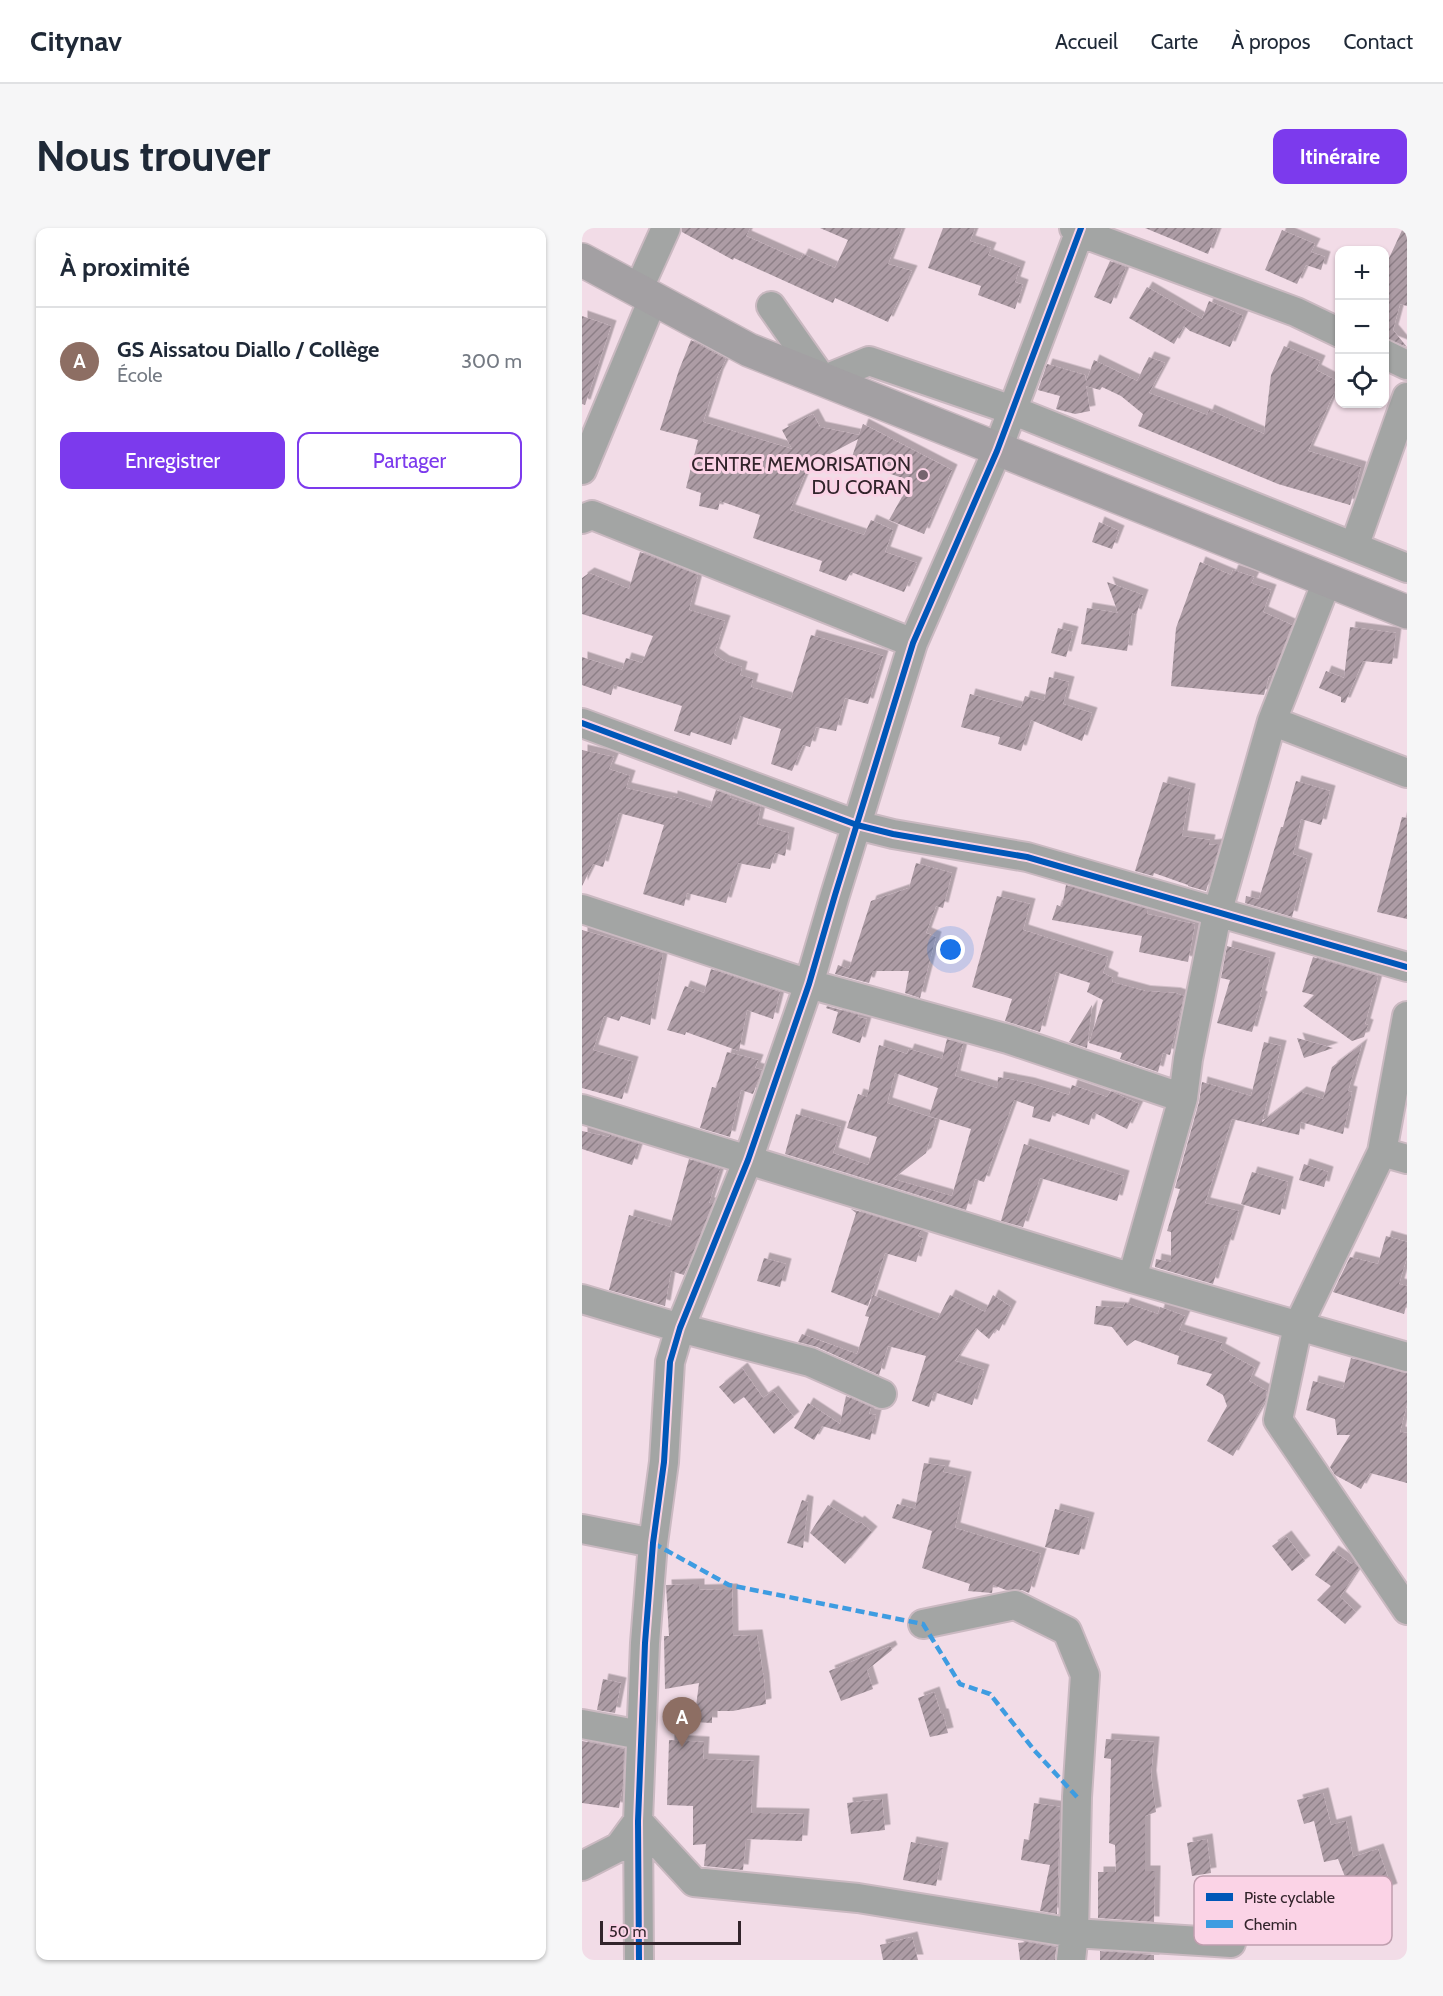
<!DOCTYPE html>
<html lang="fr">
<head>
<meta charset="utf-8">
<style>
	body { margin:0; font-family:Cabin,sans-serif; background:#f6f6f7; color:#1f2937 }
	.controls { position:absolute; right:18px; top:18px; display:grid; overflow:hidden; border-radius:12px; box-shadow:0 2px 4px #0004 }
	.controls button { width:54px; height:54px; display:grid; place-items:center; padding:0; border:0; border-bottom:2px solid #e0e1e3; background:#fff; color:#1f2937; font:30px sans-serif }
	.scale { position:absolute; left:18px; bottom:15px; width:141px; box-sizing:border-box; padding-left:6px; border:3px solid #32242b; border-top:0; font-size:16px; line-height:21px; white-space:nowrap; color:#32242b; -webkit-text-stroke:4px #fbd3e6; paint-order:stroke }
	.you { position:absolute; left:369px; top:722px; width:21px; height:21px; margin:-15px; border:4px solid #fff; border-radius:50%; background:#1a73e8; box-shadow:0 0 0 9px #1a73e833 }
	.badge { display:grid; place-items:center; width:39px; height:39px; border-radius:50%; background:#7c3aed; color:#fff; font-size:20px; font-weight:700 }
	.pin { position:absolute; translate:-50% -50px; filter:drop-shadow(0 2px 3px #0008) }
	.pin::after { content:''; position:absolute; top:32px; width:21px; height:18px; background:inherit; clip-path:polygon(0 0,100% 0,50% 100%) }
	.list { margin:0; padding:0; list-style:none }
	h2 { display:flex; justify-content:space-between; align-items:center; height:78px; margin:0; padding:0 24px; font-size:26px }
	h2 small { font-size:20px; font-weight:400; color:#747a83 }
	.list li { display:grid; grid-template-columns:39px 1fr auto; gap:18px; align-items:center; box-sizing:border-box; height:108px; padding:0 24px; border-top:2px solid #e0e1e3 }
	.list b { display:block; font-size:22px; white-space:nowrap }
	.list p { margin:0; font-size:20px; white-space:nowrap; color:#747a83 }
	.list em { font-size:20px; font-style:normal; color:#747a83 }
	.actions { display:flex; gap:12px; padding:18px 24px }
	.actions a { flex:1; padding:14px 0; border:2px solid #7c3aed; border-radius:12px; text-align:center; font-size:21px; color:#7c3aed }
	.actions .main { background:#7c3aed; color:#fff }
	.icon { flex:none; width:33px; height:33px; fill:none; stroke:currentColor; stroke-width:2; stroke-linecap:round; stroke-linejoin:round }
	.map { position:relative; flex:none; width:825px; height:1732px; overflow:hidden; border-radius:12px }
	header { display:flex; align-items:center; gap:36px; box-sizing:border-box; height:84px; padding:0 30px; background:#fff; border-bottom:2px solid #e0e1e3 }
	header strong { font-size:28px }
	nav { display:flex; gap:33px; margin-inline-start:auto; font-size:21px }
	.intro { display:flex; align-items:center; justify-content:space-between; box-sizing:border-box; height:144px; padding:0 36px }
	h1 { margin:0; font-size:42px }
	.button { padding:15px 27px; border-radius:12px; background:#7c3aed; color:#fff; font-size:21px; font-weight:700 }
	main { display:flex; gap:36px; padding:0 36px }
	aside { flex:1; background:#fff; border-radius:12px; box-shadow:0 2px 4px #0004 }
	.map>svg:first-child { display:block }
</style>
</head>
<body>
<header>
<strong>Citynav</strong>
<nav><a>Accueil</a><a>Carte</a><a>À propos</a><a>Contact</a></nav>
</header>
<div class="intro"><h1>Nous trouver</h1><a class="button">Itinéraire</a></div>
<main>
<aside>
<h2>À proximité<small></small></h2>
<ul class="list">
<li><span class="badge" style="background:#8d6e63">A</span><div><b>GS Aissatou Diallo / Collège</b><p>École</p></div><em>300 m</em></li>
</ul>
<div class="actions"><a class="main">Enregistrer</a><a>Partager</a></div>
</aside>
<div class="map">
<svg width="825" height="1732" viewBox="0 0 825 1732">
	<defs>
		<pattern id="building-hatch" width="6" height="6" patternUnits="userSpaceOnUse" patternTransform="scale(1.5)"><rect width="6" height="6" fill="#ad9ca5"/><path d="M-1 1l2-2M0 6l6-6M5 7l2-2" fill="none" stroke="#8d7f87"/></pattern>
		<filter id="shadow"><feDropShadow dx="5.5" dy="-5.5" stdDeviation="0" flood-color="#0004"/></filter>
	</defs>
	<rect width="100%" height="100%" fill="#f2dce7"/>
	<!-- building -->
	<path fill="url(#building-hatch)" fill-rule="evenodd" filter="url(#shadow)" d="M 100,0 L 168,0 L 164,8 L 218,32 L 221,26 L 253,40 L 266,12 L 238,0 L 320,0 L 306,36 L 330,43 L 306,94 L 253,70 L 251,75 L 152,30 L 151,32 L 100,4 Z
		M 361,0 L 393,0 L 388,13 L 409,20 L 406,27 L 438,39 L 433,54 L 441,57 L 433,81 L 396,67 L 399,58 L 346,40 Z
		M 563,0 L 636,0 L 626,26 Z
		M 821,0 L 825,0 L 825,78 L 818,76 L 811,102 L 825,119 L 802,110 L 802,41 Z
		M 700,2 L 733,16 L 729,24 L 743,29 L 739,42 L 724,37 L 715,56 L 683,42 Z
		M 528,33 L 544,39 L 529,76 L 512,69 Z
		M 565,59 L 620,91 L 627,73 L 661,88 L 648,119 L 608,103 L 602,98 L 592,116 L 547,90 Z
		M 0,88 L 29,98 L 3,177 L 0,176 Z
		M 109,112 L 144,131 L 136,147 L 121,194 L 210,221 L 200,202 L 231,186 L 238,199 L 277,207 L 281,196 L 370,242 L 342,306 L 307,292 L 329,253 L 269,232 L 276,211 L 227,237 L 208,282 L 282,307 L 289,292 L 311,302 L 303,324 L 335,335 L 322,364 L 269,344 L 264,353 L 237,343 L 240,333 L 171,310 L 178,287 L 138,273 L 136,282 L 117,278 L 119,265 L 104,260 L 116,212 L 78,202 L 97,142 Z
		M 702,118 L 738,133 L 734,142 L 757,154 L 726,223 L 779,239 L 768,277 L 696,256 L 556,198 L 561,186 L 539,168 L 520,159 L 518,162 L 504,158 L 508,183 L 493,186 L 474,181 L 478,168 L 456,162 L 465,136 L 503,147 L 504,154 L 512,132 L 555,153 L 567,129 L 583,135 L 567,165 L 625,187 L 627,182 L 682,206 L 689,147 Z
		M 517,294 L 537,303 L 530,321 L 510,314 Z
		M 58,324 L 116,347 L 107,382 L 143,393 L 132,426 L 142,433 L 160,439 L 158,447 L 171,451 L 169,459 L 209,471 L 229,407 L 301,428 L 286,476 L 263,470 L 254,503 L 234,499 L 228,519 L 221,517 L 210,543 L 189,536 L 199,501 L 158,488 L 149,517 L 109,504 L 108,508 L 92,503 L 100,478 L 32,457 L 29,467 L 0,457 L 0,429 L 40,442 L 44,430 L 60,435 L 71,408 L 0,386 L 0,350 L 7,345 L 47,361 Z
		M 618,334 L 649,347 L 651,342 L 672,349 L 669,355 L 689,362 L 681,384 L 710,397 L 690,449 L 687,448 L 682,467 L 589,458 L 594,400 Z
		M 525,354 L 561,367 L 554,387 L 550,385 L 545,423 L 499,416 L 505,380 L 536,385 Z
		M 768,399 L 814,405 L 810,436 L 781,433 L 763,475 L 759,474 L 759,469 L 737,460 L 744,443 L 762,450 Z
		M 476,400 L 491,404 L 484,429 L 469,425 Z
		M 467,449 L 487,454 L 481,476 L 510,485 L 500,513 L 449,492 L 439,523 L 416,516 L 418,509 L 379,499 L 388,466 L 439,480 L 443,468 L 462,473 Z
		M 0,522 L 32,529 L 27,541 L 48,548 L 44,560 L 90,571 L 90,568 L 128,580 L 134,562 L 149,568 L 148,570 L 179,579 L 175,596 L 207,605 L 203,628 L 193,625 L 188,641 L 156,635 L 144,675 L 105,665 L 102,678 L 61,666 L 82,597 L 37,585 L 21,639 L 11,636 L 0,658 Z
		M 714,553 L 748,563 L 739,597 L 719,591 L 711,626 L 725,631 L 710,689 L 663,675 L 664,668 L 677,671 L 699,599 L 701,599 Z
		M 581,554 L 608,561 L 600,608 L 628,612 L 627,617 L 638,616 L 624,663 L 606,658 L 606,657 L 572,645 L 571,648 L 553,643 Z
		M 820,589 L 825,590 L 825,691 L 795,684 Z
		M 334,635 L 370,645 L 361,680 L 354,678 L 344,705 L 354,709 L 338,770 L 323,765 L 327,743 L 291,743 L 287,755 L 253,746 L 256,737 L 267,741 L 289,673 L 327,660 Z
		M 484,657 L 566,681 L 565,686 L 613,696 L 606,734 L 557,724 L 560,708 L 470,692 L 475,677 L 480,679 Z
		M 415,668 L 448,676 L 441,702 L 526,729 L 521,745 L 531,750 L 530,754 L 563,763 L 593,765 L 602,768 L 588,827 L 581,825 L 576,844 L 538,831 L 540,825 L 507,815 L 521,772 L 505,764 L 508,755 L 474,744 L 458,804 L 423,793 L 430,771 L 390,759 Z
		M 0,702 L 81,725 L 68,797 L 39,788 L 37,793 L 22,788 L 11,822 L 51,834 L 40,871 L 0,860 Z
		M 645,718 L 688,730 L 678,768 L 680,769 L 670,804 L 635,795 L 648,752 L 639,750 Z
		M 731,729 L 796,748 L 783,796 L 786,797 L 782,809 L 770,813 L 721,778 L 732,767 L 720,764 Z
		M 129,741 L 198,764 L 191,791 L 165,782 L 157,823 L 104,804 L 103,807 L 85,802 L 103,758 L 122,765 Z
		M 510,777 L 505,820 L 487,814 Z
		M 245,778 L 277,787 L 276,789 L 285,791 L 278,815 L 250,805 L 256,784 L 244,780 Z
		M 715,810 L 751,820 L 722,830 Z
		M 365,811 L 381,816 L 373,848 L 415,860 L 416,849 L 447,855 L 487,867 L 490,857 L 525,869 L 529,863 L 557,876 L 545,901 L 511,884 L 507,897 L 471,884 L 468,894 L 450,889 L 452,879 L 432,872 L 402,954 L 393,951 L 384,982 L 203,926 L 214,886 L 259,899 L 251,925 L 286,937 L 295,909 L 265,900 L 276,866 L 285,869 L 297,817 L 325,826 L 327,821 L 360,831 ZM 313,845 L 356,860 L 347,888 L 389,901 L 370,968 L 311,951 L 344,925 L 354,891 L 305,875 Z
		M 682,814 L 699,818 L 680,894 L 719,864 L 741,871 L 750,839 L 780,816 L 766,863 L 770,864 L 761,906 L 719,894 L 717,907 L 650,891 L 623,975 L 657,983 L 646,1018 L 643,1017 L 631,1056 L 573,1039 L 574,1031 L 589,1034 L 589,1004 L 585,1003 L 598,961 L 593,960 L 617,874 L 620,854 L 669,868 Z
		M 145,824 L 176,832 L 173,840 L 180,842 L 171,866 L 159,862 L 148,909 L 118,900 L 130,859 L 134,860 Z
		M 0,903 L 27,909 L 28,907 L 57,916 L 50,937 L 0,921 Z
		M 442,916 L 542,948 L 535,973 L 458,950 L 441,999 L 419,993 Z
		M 107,931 L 138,941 L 127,975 L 131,975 L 102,1047 L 89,1043 L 83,1078 L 27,1062 L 47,987 L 88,999 Z
		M 722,936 L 746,944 L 742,959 L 717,952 Z
		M 670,944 L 706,954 L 698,987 L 659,976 Z
		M 269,981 L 339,1002 L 336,1008 L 341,1010 L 334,1034 L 303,1025 L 286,1078 L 249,1064 L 274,985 Z
		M 804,1008 L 825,1014 L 825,1029 L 817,1056 L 825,1058 L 825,1075 L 822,1086 L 751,1064 L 768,1029 L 796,1036 Z
		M 182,1030 L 204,1036 L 198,1059 L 175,1053 Z
		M 291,1067 L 355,1092 L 368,1067 L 403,1084 L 411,1067 L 429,1079 L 417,1103 L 414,1101 L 407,1111 L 394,1100 L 373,1133 L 402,1142 L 390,1177 L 352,1164 L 347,1179 L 330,1173 L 344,1128 L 306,1118 L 297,1147 L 235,1119 L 216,1114 L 220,1106 L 275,1126 L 287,1089 L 283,1088 Z
		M 543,1075 L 576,1086 L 578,1079 L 603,1088 L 597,1102 L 640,1115 L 638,1121 L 673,1140 L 667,1153 L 685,1163 L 683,1173 L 651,1228 L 625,1213 L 645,1178 L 641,1167 L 624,1157 L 630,1146 L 595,1136 L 597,1128 L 553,1112 L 545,1118 L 530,1099 L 512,1096 L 514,1078 L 541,1080 Z
		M 769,1130 L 825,1145 L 825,1176 L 818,1204 L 825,1205 L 825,1255 L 788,1245 L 779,1261 L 753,1247 L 748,1239 L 768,1207 L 755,1207 L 753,1191 L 724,1182 L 731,1153 L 761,1161 Z
		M 160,1140 L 181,1170 L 191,1163 L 212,1189 L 192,1206 L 162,1169 L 152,1176 L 137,1159 Z
		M 264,1168 L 289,1179 L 287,1186 L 294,1187 L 288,1212 L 240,1198 L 232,1212 L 212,1200 L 226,1175 L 258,1196 Z
		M 342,1235 L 363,1238 L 361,1244 L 384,1249 L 373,1300 L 459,1326 L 447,1365 L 440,1362 L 424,1362 L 411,1357 L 410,1365 L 386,1363 L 388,1356 L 340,1340 L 350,1303 L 310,1290 L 315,1276 L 333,1281 Z
		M 220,1272 L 226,1274 L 221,1320 L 205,1315 Z
		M 246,1277 L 275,1295 L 277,1293 L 290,1304 L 263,1336 L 228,1305 Z
		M 473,1281 L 507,1290 L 497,1327 L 463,1319 Z
		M 704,1308 L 723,1333 L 710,1343 L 690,1318 Z
		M 751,1323 L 770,1336 L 772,1334 L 777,1340 L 758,1369 L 774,1384 L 763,1396 L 735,1372 L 749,1358 L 733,1347 Z
		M 117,1356 L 117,1362 L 150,1361 L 151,1408 L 175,1407 L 182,1451 L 184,1476 L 151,1483 L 130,1483 L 130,1495 L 112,1494 L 117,1455 L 83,1461 L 82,1408 L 87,1408 L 84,1357 Z
		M 308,1418 L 310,1422 L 285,1442 L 291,1461 L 259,1473 L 247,1443 Z
		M 21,1451 L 39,1455 L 33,1485 L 15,1482 Z
		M 352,1464 L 359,1486 L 361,1486 L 366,1505 L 348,1509 L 336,1470 Z
		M 524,1511 L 572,1514 L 569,1548 L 574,1584 L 563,1588 L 563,1643 L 573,1643 L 572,1694 L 516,1690 L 516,1644 L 534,1644 L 533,1617 L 527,1615 L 529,1531 L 522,1530 Z
		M 87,1512 L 122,1514 L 121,1531 L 172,1533 L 169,1585 L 222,1586 L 220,1613 L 164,1611 L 161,1642 L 122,1638 L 124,1616 L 111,1617 L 111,1578 L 85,1577 Z
		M 0,1513 L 42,1521 L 41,1557 L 37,1580 L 0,1575 Z
		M 741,1565 L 749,1597 L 764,1593 L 771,1629 L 796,1621 L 810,1661 L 773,1674 L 756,1631 L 742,1634 L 732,1593 L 722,1596 L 715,1572 Z
		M 300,1571 L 303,1602 L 269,1606 L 265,1575 Z
		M 452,1575 L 478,1579 L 475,1686 L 458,1683 L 468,1637 L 439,1632 L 442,1611 L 447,1612 Z
		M 625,1611 L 629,1645 L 610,1648 L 605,1615 Z
		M 329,1614 L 361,1620 L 354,1658 L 321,1652 Z
		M 330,1709 L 336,1732 L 301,1732 L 298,1717 Z
		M 444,1714 L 474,1719 L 473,1732 L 438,1732 L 436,1715 Z
		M 518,1723 L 572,1727 L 572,1732 L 518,1732 Z"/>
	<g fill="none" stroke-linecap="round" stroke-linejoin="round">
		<!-- minor casing -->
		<g stroke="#cab9c1" stroke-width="32">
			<path id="minor" d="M 492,0 L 497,4 L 714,84 L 758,105
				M 56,62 L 84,0
				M 189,78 L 241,152 L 287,133 L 430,182 L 825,340
				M 802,126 L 825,137
				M 0,242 L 71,71
				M 0,291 L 10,287 L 331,415
				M 772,319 L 825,169
				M 690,493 L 825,545
				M 0,495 L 275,597 L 311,606 L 445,629 L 825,739
				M 0,681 L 227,756 L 426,811 L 601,870
				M 825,788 L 800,924 L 716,1098 L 696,1192 L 825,1382
				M 0,881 L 550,1050 L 825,1129
				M 800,924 L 825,931
				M 550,1050 L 601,870 L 606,831 L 635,686 L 690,493 L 745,353
				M 0,1071 L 98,1100 L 228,1134 L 300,1166
				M 0,1301 L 71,1315
				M 341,1396 L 433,1377 L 485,1403 L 503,1447 L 495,1569 L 492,1705 L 489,1732
				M 0,1496 L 59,1507
				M 0,1638 L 37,1619 L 56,1593 L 112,1654 L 276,1670 L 492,1705 L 649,1715
				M 57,1732 L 56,1593 L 63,1415 L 71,1315 L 82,1234 L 88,1134 L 98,1100 L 166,932 L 227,756 L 253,667 L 331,415 L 415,223 L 499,0"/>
		</g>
		<!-- highway casing -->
		<g stroke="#cab9c1" stroke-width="36">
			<path id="highway" d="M 0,32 L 167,122 L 825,384"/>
		</g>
		<!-- minor -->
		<use href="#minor" stroke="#a3a5a4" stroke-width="28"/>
		<!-- highway -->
		<use href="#highway" stroke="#a3a0a3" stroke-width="33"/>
		<!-- quiet -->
		<path stroke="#3e9ce1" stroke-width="4.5" stroke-dasharray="9 4.5" stroke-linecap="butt" d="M 71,1315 L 147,1357 L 341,1396 L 378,1456 L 408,1466 L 452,1522 L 495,1569"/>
		<!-- cycleway casing -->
		<g stroke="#fbd3e6" stroke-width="10">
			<path id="cycleway" d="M 0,495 L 275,597 L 311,606 L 445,629 L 825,739
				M 57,1732 L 56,1593 L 63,1415 L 71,1315 L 82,1234 L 88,1134 L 98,1100 L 166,932 L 227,756 L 253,667 L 331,415 L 415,223 L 499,0"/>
		</g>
		<!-- cycleway -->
		<use href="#cycleway" stroke="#0057b8" stroke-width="6"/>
	</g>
	<!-- markers -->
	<circle fill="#75646d" stroke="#fbd3e6" stroke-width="2" cx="341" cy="247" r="6"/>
	<g text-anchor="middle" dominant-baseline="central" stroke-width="6" stroke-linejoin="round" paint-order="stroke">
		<!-- poi labels -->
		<g font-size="20" fill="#32242b" stroke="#fbd3e6" text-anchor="end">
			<text x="329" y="236">CENTRE MEMORISATION<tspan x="329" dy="23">DU CORAN</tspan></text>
		</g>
	</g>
	<!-- legend -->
	<rect x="612" y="1648" width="198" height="69" rx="9" fill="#fbd3e6" stroke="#bf9eae" stroke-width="1.5"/>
	<rect x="624" y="1665" width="27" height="8" fill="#0057b8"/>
	<rect x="624" y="1692" width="27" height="8" fill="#3e9ce1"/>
	<g font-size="16" fill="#32242b">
		<text x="662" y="1675">Piste cyclable</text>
		<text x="662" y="1702">Chemin</text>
	</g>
</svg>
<div class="controls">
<button>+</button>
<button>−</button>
<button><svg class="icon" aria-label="locate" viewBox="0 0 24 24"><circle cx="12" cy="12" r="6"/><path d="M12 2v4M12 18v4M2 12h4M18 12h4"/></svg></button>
</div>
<div class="scale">50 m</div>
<div class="you"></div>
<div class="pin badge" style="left:100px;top:1519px;background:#8d6e63">A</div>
</div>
</main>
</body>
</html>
